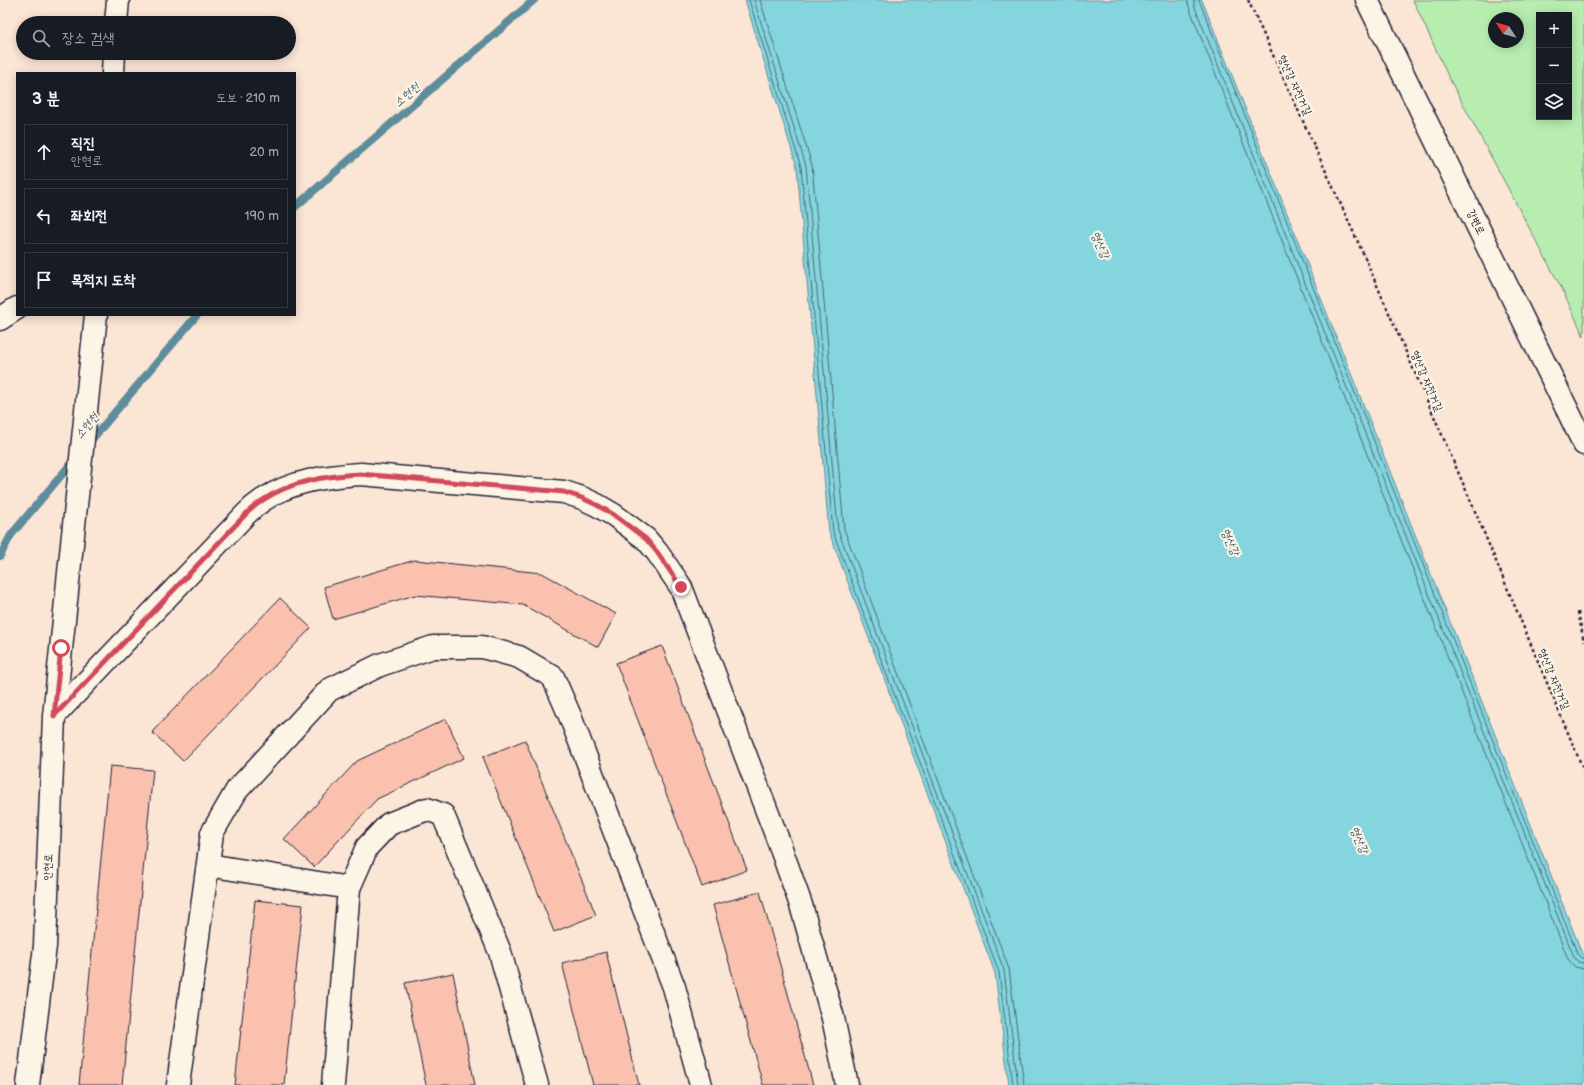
<!DOCTYPE html>
<html lang="ko">
<head>
<meta charset="utf-8">
<style>
	body { margin:0; font-family:"Balsamiq Sans","Poor Story",sans-serif; background:#242831; color:#f1f3f6 }
	.controls { position:absolute; right:12px; top:12px; display:grid; overflow:hidden; border-radius:0px; box-shadow:0 2px 10px #0003 }
	.controls button { width:36px; height:36px; display:grid; place-items:center; padding:0; border:0; border-bottom:1px solid #363941; background:#171b24; color:#f1f3f6; font:20px sans-serif }
	.compass { position:absolute; left:1488px; top:12px; width:36px; height:36px; border-radius:50%; background:#171b24; box-shadow:0 2px 10px #0003; rotate:306deg }
	.stop { position:absolute; width:12px; height:12px; margin:-9px; border:3px solid #d1495b; border-radius:50%; background:#fff }
	.stop.end { background:#d1495b; border-color:#fff; box-shadow:0 1px 4px #0008 }
	.list { margin:0; padding:0; list-style:none }
	h2 { display:flex; justify-content:space-between; align-items:center; height:52px; margin:0; padding:0 16px; font-size:17px }
	h2 small { font-size:13px; font-weight:400; color:#9ea1a6 }
	.list li { display:grid; grid-template-columns:26px 1fr auto; gap:12px; align-items:center; box-sizing:border-box; height:56px; margin:0 8px 8px; padding:0 8px; border:1px solid #363941; border-radius:0px }
	.list b { display:block; font-size:15px; white-space:nowrap }
	.list p { margin:0; font-size:13px; white-space:nowrap; color:#9ea1a6 }
	.list em { font-size:13px; font-style:normal; color:#9ea1a6 }
	.icon { flex:none; width:22px; height:22px; fill:none; stroke:currentColor; stroke-width:2; stroke-linecap:round; stroke-linejoin:round }
	.map { position:relative; flex:none; width:1584px; height:1085px; overflow:hidden }
	.search { position:absolute; background:#171b24; box-shadow:0 2px 10px #0003; left:16px; top:16px; width:280px; height:44px; display:flex; align-items:center; gap:10px; box-sizing:border-box; padding:0 14px; border-radius:22px; color:#9ea1a6; font-size:15px }
	.panel { position:absolute; background:#171b24; box-shadow:0 2px 10px #0003; left:16px; top:72px; width:280px; height:244px; border-radius:0px }
	.map>svg:first-child { display:block }
</style>
</head>
<body>
<div class="map">
<svg width="1584" height="1085" viewBox="0 0 1584 1085">
	<rect width="100%" height="100%" fill="#fbe5d5"/>
	<filter id="ink" filterUnits="userSpaceOnUse"><feTurbulence type="fractalNoise" baseFrequency=".025" numOctaves="2"/><feDisplacementMap in="SourceGraphic" scale="8" xChannelSelector="R" yChannelSelector="G"/><feConvolveMatrix kernelMatrix="1 2 1 2 8 2 1 2 1" color-interpolation-filters="sRGB"/></filter>
	<g filter="url(#ink)">
		<!-- green -->
		<path fill="#b7eeb0" stroke="#6c8876" fill-rule="evenodd" d="M 1413,0 L 1584,0 L 1584,337 L 1563,291 L 1449,78 ZM 1539,15 L 1569,15 L 1569,117 L 1539,117 ZM 1494,18 L 1518,18 L 1518,42 L 1494,42 Z"/>
		<!-- water -->
		<path fill="#84d5dd" stroke="#5d8d9c" d="M 745,0 L 1202,0 L 1584,958 L 1584,1085 L 1009,1085 L 995,973 L 829,532 L 797,167 Z"/>
		<g fill="none" stroke-linecap="round" stroke-linejoin="round">
			<!-- shore -->
			<path stroke="#496a7c" stroke-width="1" d="M 749,0 L 801,167 L 833,532 L 999,972 L 1013,1085
				M 754,0 L 806,166 L 838,530 L 1004,970 L 1018,1085
				M 760,0 L 812,165 L 844,529 L 1009,969 L 1024,1085
				M 1187,0 L 1189,7 L 1568,959 L 1575,967 L 1584,969
				M 1194,0 L 1194,5 L 1574,957 L 1578,962 L 1584,963
				M 1199,0 L 1578,955 L 1581,958 L 1584,958"/>
			<!-- stream -->
			<path stroke="#5d8d9c" stroke-width="8" d="M 295,207 L 534,0
				M 88,444 L 197,315
				M 0,556 L 11,535 L 75,459"/>
		</g>
		<!-- building -->
		<path fill="#fac1af" stroke="#22223b" d="M 415,560 L 542,573 L 616,614 L 598,647 L 523,605 L 415,595 L 333,619 L 324,587 Z
			M 280,598 L 311,628 L 183,761 L 152,732 Z
			M 662,646 L 747,870 L 702,887 L 616,663 Z
			M 446,719 L 464,758 L 377,799 L 314,867 L 284,839 L 357,761 Z
			M 525,740 L 596,915 L 554,932 L 483,757 Z
			M 110,766 L 153,770 L 122,1085 L 79,1085 Z
			M 760,892 L 813,1085 L 763,1085 L 713,905 Z
			M 255,900 L 303,905 L 284,1085 L 235,1085 Z
			M 606,952 L 639,1085 L 593,1085 L 562,963 Z
			M 453,973 L 475,1085 L 426,1085 L 405,983 Z"/>
		<g fill="none" stroke-linecap="round" stroke-linejoin="round">
			<!-- minor casing -->
			<g stroke="#22223b" stroke-width="25">
				<path id="minor" d="M 1367,0 L 1584,444
					M 116,23 L 118,0
					M 113,73 L 114,53
					M 0,319 L 17,308
					M 54,716 L 246,514 C 251,509 257,504 263,500 C 291,481 327,476 361,474 L 564,492 L 582,498 L 597,505 L 614,515 L 646,539 L 657,552 L 681,587 L 778,840 L 801,905 L 833,1018 L 847,1085
					M 208,865 L 349,888
					M 28,1085 L 45,946 L 54,716 L 96,315
					M 178,1085 L 212,833 L 237,790 L 329,690 L 380,665 L 433,647 L 482,647 L 519,657 L 553,677 L 570,716 L 674,987 L 701,1085
					M 333,1085 L 349,888 L 367,847 L 389,824 L 427,809 L 443,815 L 500,952 L 537,1085"/>
			</g>
			<!-- path -->
			<path stroke="#22223b" stroke-width="2.5" stroke-dasharray="3 3" stroke-linecap="butt" d="M 1248,0 L 1362,251 L 1469,497 L 1584,771
				M 1578,612 L 1584,642"/>
			<!-- minor -->
			<use href="#minor" stroke="#fcf5e5" stroke-width="22"/>
		</g>
	</g>
	<g fill="none" stroke-linecap="round" stroke-linejoin="round" filter="url(#ink)">
		<!-- route -->
		<path stroke="#d1495b" stroke-width="5" d="M 61,648 L 54,716 L 246,514 C 251,509 257,504 263,500 C 291,481 327,476 360,474 L 564,492 L 582,498 L 597,505 L 614,515 L 646,539 L 657,552 L 681,587"/>
	</g>
	<g text-anchor="middle" dominant-baseline="central" stroke-width="4" stroke-linejoin="round" paint-order="stroke">
		<!-- street labels -->
		<g font-size="11" fill="#22223b" stroke="#fcf5e5">
			<text transform="translate(1295 85) rotate(65)">형산강 자전거길</text>
			<text transform="translate(1476 222) rotate(64)">강변로</text>
			<text transform="translate(1427 381) rotate(67)">형산강 자전거길</text>
			<text transform="translate(1554 679) rotate(67)">형산강 자전거길</text>
			<text transform="translate(48 867) rotate(-88)">안현로</text>
		</g>
		<!-- water labels -->
		<g font-size="12" font-style="italic" fill="#3f586c" stroke="#fcf5e5">
			<text transform="translate(407 95) rotate(-41)">소현천</text>
			<text transform="translate(1100 245) rotate(66)">형산강</text>
			<text transform="translate(87 426) rotate(-50)">소현천</text>
			<text transform="translate(1230 542) rotate(66)">형산강</text>
			<text transform="translate(1359 840) rotate(66)">형산강</text>
		</g>
	</g>
</svg>
<div class="controls">
<button>+</button>
<button>−</button>
<button><svg class="icon" aria-label="layers" viewBox="0 0 24 24"><path d="M12 4l9 5-9 5-9-5zM3 14l9 5 9-5"/></svg></button>
</div>
<svg class="compass" viewBox="-18 -18 36 36"><path d="M0-13l5 13h-10z" fill="#e53935"/><path d="M0 13l5-13h-10z" fill="#9ea1a6"/></svg>
<div class="stop" style="left:61px;top:648px"></div>
<div class="stop end" style="left:681px;top:587px"></div>
<div class="search"><svg class="icon" aria-label="search" viewBox="0 0 24 24"><circle cx="10" cy="10" r="6"/><path d="M15 15l6 6"/></svg>장소 검색</div>
<section class="panel">
<h2>3 분<small>도보 · 210 m</small></h2>
<ul class="list">
<li><svg class="icon" aria-label="ahead" viewBox="0 0 24 24"><path d="M12 20V5M6 11l6-6 6 6"/></svg><div><b>직진</b><p>안현로</p></div><em>20 m</em></li>
<li><svg class="icon" aria-label="left" viewBox="0 0 24 24"><path d="M17 20v-9H6M10 6l-5 5 5 5"/></svg><div><b>좌회전</b></div><em>190 m</em></li>
<li><svg class="icon" aria-label="arrive" viewBox="0 0 24 24"><path d="M6 21V4h12l-3 4 3 4H6"/></svg><div><b>목적지 도착</b></div></li>
</ul>
</section>
</div>
</body>
</html>
